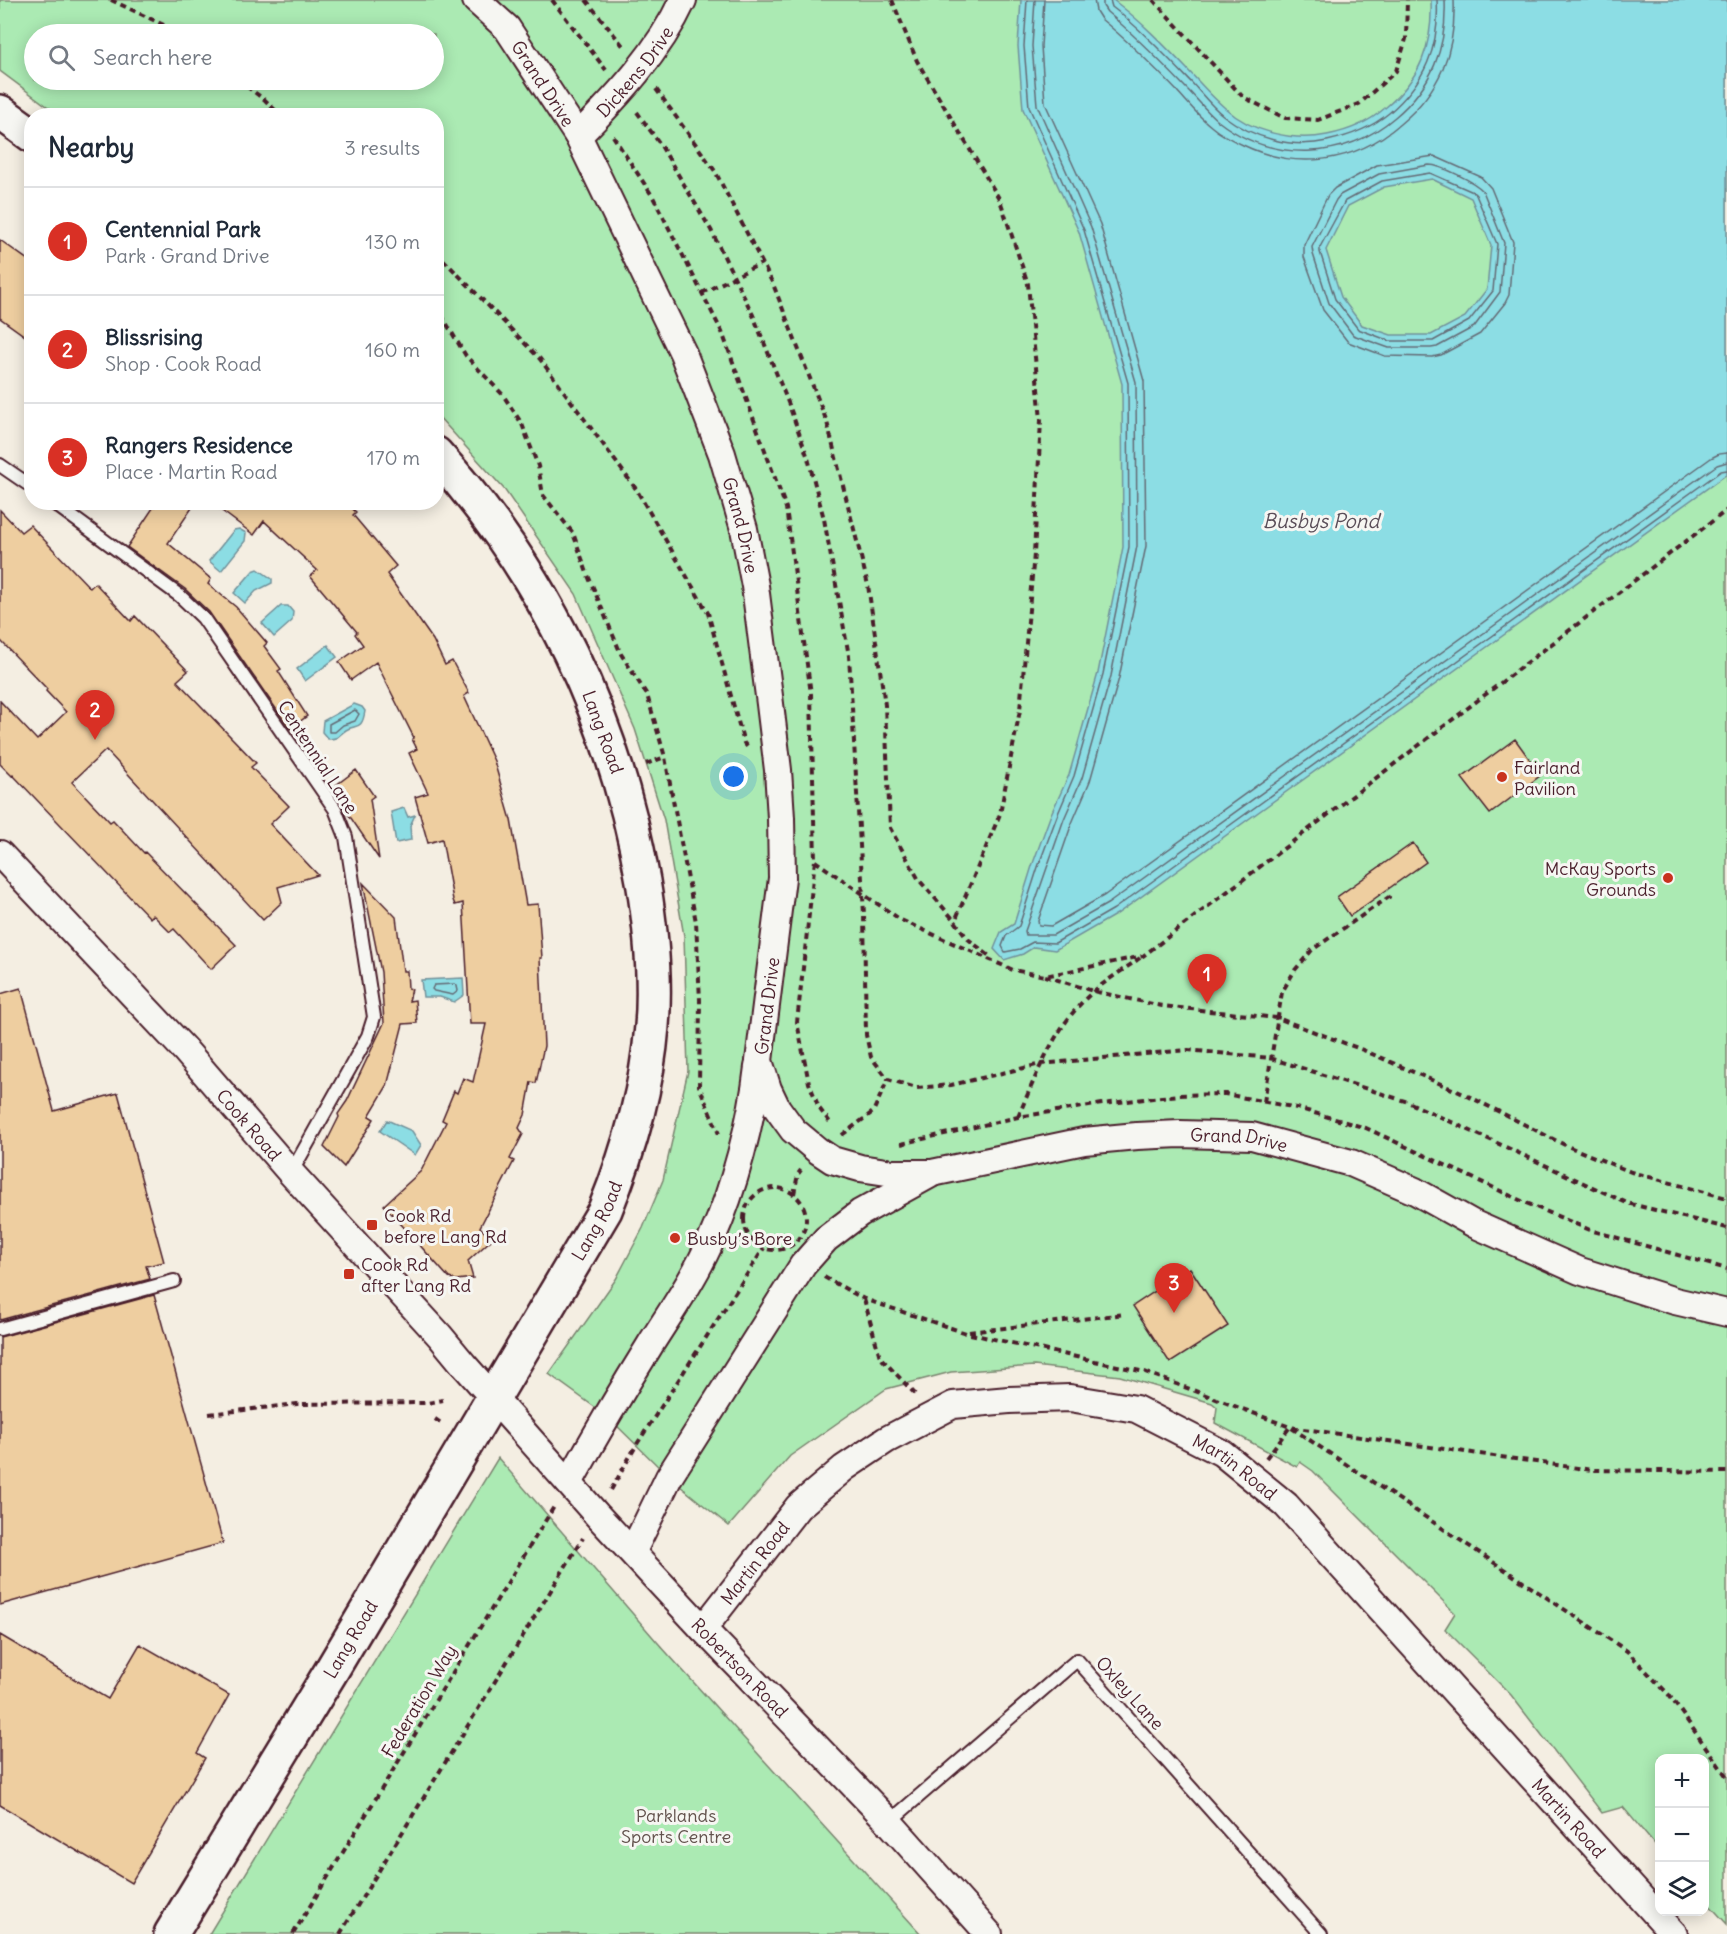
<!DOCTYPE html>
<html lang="en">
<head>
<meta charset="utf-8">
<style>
	body { margin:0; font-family:Delius,sans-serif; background:#f2f2f3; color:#1f2937 }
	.controls { position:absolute; right:18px; bottom:18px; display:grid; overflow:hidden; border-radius:12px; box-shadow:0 3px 15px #0003 }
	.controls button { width:54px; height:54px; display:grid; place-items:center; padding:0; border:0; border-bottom:2px solid #e0e1e3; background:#fff; color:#1f2937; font:30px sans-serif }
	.you { position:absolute; left:734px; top:777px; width:21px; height:21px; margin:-15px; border:4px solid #fff; border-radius:50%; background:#1a73e8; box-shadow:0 0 0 9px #1a73e833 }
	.badge { display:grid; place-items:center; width:39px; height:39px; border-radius:50%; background:#d93025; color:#fff; font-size:20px; font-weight:700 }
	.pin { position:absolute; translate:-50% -50px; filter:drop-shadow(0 2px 3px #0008) }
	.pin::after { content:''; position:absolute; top:32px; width:21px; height:18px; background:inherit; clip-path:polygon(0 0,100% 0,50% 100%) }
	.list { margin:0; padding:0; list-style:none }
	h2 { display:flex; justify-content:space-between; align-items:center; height:78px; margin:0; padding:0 24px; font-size:26px }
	h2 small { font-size:20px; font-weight:400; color:#747a83 }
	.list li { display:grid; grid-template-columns:39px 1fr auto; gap:18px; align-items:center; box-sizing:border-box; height:108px; padding:0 24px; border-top:2px solid #e0e1e3 }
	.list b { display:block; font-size:22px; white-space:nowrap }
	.list p { margin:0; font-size:20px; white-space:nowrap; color:#747a83 }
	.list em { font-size:20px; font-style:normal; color:#747a83 }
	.icon { flex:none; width:33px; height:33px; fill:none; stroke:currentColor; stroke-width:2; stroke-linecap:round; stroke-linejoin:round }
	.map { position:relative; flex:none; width:1727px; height:1934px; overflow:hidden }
	.search { position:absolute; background:#fff; box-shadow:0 3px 15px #0003; left:24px; top:24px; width:420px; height:66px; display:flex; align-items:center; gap:15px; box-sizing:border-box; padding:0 21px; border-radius:33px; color:#747a83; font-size:22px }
	.panel { position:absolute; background:#fff; box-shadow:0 3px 15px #0003; left:24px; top:108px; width:420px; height:402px; border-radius:24px }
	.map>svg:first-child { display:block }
</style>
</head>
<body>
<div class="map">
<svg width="1727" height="1934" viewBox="0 0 1727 1934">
	<rect width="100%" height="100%" fill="#f4eee2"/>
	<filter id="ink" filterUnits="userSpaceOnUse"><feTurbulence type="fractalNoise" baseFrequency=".0167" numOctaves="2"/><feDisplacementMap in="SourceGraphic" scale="12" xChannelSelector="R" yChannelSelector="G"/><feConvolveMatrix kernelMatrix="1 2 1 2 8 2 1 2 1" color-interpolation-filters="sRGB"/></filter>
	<g filter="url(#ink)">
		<!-- green -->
		<path fill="#abeab3" stroke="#7a846f" stroke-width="1.5" fill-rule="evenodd" d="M 0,0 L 1727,0 L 1727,1924 L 1705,1900 L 1704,1758 L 1660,1758 L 1659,1850 L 1623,1807 L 1602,1813 L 1511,1695 L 1445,1629 L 1455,1613 L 1313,1471 L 1300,1462 L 1297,1467 L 1215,1423 L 1217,1407 L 1212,1403 L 1120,1376 L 1034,1366 L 951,1372 L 886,1389 L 790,1456 L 729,1526 L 669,1477 L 607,1416 L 549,1374 L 616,1279 L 643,1228 L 663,1180 L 688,1071 L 684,936 L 664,820 L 635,729 L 576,594 L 504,489 L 437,415 L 436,116 L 59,115 L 0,71 ZM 34,34 L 434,34 L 434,80 L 34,80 Z
			M 498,1458 L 658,1643 L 921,1934 L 209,1934 Z"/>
		<!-- water -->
		<path fill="#8cdde4" stroke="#72919a" stroke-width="1.5" fill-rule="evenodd" d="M 1021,0 L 1113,0 C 1139,19 1164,45 1187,69 C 1199,82 1211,96 1225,108 C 1251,132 1293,142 1327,135 C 1348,131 1368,123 1385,108 C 1420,79 1433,46 1431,0 L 1727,0 L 1727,474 L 1117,914 L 1055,950 L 1034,947 L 1023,954 L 1004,960 L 994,949 L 1001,932 L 1014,924 L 1032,866 L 1051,814 L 1069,775 L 1098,673 L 1123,547 L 1122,384 L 1079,232 L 1023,109 L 1018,46 ZM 1432,179 L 1471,198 L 1491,245 L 1487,289 L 1465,317 L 1431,335 L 1391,335 L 1362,325 L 1341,297 L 1326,250 L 1348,206 L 1384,187 Z
			M 239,529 L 246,533 L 245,541 L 221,571 L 209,561 L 234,530 Z
			M 258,569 L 272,579 L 272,583 L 256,591 L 245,603 L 234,593 L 253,571 Z
			M 281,606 L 288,606 L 293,612 L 292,621 L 274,637 L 262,623 Z
			M 328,645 L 337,657 L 305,681 L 297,669 Z
			M 354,704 L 362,707 L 365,711 C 362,731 356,724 346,730 C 338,735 340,739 328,739 L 322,732 L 323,721 Z
			M 404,808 L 408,817 L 415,815 L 410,826 L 411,840 L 396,843 L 391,812 Z
			M 463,978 L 464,995 L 454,1002 L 440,997 L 423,997 L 421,980 Z
			M 387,1120 L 412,1131 L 421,1145 L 415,1155 L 380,1131 Z"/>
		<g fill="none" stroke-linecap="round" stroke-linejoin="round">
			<!-- shore -->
			<path stroke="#646b75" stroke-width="1.5" d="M 1027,0 L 1024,46 L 1029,107 L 1084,230 L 1128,383 L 1129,547 L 1103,674 L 1074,776 L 1057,816 L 1038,867 L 1019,926 L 1006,936 L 1002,946 L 1005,952 L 1020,949 L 1033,942 L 1055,943 L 1114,909 L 1721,471 L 1727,470
				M 1035,0 L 1032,46 L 1037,105 L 1091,227 L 1136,382 L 1137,546 L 1111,676 L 1082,778 L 1064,819 L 1025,931 L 1026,935 L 1053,935 L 1109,903 L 1717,465 L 1727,462
				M 1044,0 L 1041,46 L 1045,103 L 1100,224 L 1144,381 L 1146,546 L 1119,678 L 1090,781 L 1072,823 L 1038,921 L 1039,925 L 1051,926 L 1105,895 L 1711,458 L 1719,454 L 1727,453
				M 1094,0 L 1096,11 L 1101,19 C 1128,41 1153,66 1177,91 C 1188,103 1199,117 1212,127 C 1221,135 1232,140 1243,145 C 1297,171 1355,163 1400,124 C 1440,91 1456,51 1454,0
				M 1103,0 L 1103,6 L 1107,12 C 1135,35 1161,62 1186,88 C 1197,99 1207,112 1218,121 C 1272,163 1344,161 1395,117 C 1432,86 1447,48 1445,0
				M 1110,0 L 1112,7 C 1140,28 1168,58 1192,83 C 1202,94 1212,107 1224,116 C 1253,138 1291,149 1327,141 C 1350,136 1371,128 1389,113 C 1425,82 1440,47 1437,0
				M 1434,156 L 1481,177 L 1491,188 L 1513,242 L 1509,295 L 1505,303 L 1480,334 L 1441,355 L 1432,357 L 1385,356 L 1348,342 L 1323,310 L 1304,257 L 1304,245 L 1328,195 L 1335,188 L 1377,165 Z
				M 1429,165 C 1441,165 1475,182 1483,191 L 1504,243 L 1500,292 L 1474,327 L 1437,347 L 1431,348 L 1389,348 L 1353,335 L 1329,303 L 1313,254 L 1312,247 L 1336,200 L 1340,195 L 1379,174 Z
				M 1430,173 L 1473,192 L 1476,195 L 1497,244 L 1493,291 L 1469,321 L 1433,341 L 1390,341 L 1358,329 L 1335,299 L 1320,252 L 1320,247 L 1345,201 L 1382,181 Z
				M 355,710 L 359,714 L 355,721 L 343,725 L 335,732 L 329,732 L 329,724 Z
				M 455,984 L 457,986 L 458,991 L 453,995 L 434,991 L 432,989 L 434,985 Z"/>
		</g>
		<!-- building -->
		<path fill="#eecea0" stroke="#4a1f2b" stroke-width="1.5" d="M 0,240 L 32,263 L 32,341 L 0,318 Z
			M 157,502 L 196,502 L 168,543 L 211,579 L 208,584 L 236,607 L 267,643 L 264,646 L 281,669 L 278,671 L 307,716 L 290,729 L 209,612 L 185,589 L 127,547 Z
			M 210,502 L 345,502 L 356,512 L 353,515 L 396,566 L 387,574 L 433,640 L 445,665 L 452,661 L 469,693 L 464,696 L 494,761 L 511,820 L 526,905 L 538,904 L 542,958 L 540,958 L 544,1046 L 536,1083 L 531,1082 L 525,1115 L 519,1128 L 523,1134 L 510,1159 L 514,1161 L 480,1227 L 491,1240 L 468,1261 L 473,1278 L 456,1280 L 449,1278 L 384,1205 L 421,1171 L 446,1122 L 442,1120 L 454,1091 L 457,1093 L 463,1078 L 473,1082 L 486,1024 L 470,1024 L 463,903 L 455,905 L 453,900 L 442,839 L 428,843 L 415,797 L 428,793 L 409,753 L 417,749 L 412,739 L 414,738 L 376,662 L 351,680 L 339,662 L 363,645 L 355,634 L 357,632 L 310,576 L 317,570 L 264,521 L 254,535 Z
			M 0,510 L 21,532 L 30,525 L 90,588 L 95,583 L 131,621 L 135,616 L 188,671 L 177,681 L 256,763 L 251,767 L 289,806 L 270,824 L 318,875 L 278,887 L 282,902 L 263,920 L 106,750 L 72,782 L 110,822 L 113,820 L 144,853 L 145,852 L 236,945 L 211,969 L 174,929 L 170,932 L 153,915 L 150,918 L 13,775 L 12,776 L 0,764 L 0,701 L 37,740 L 66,712 L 46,691 L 47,689 L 0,640 Z
			M 1515,739 L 1541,775 L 1490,814 L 1462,778 Z
			M 356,770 L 374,796 L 370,799 L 379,859 L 331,789 Z
			M 1413,843 L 1426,862 L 1350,916 L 1337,897 Z
			M 363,883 L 396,917 L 403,971 L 407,971 L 408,988 L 412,989 L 409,1001 L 415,1000 L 417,1023 L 403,1024 L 387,1086 L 369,1116 L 374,1119 L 344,1167 L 324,1147 L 339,1117 L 338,1114 L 347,1101 L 384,1023 L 381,972 Z
			M 21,988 L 54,1111 L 118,1093 L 164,1262 L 146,1266 L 150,1279 L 0,1320 L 0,994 Z
			M 1190,1268 L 1228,1326 L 1170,1363 L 1133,1306 Z
			M 154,1295 L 223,1543 L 0,1605 L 0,1337 Z
			M 0,1635 L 108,1699 L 140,1644 L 229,1695 L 197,1753 L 205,1758 L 131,1883 L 0,1805 Z"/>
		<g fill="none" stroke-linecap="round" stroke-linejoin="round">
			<!-- lane casing -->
			<g stroke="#4a1f2b" stroke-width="16">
				<path id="lane" d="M 0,465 L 32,487
					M 52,502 L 180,596 L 203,618 L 335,809 L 346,837 L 374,1017 L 368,1036 L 291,1173
					M 0,1329 L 174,1281
					M 889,1822 L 1077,1660 L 1321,1934"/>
			</g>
			<!-- street casing -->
			<g stroke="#4a1f2b" stroke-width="30">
				<g id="street">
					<path id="s1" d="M 476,0 L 507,28 L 578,136 L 683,353 L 722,454 L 744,529 L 755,586 L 770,704 L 778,770 L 781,818 L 782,878 L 759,1061 L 768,1089 L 777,1108 L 793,1130 L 817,1150 L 832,1160 L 860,1168 L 893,1173 L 932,1173 L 1084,1141 L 1137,1136 L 1180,1134 L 1252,1136 L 1351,1163 L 1415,1191 L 1474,1224 L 1580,1271 L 1675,1301 L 1727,1313"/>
					<path id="s2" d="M 578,136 C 618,96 659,52 683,0"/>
					<path id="s3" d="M 0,854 L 184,1049 L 291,1173 L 440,1336 L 464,1365 L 597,1515 L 703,1629 L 889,1822 L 989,1934"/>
					<path d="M 569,1483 C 595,1436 622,1390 650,1345 C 672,1310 696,1276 712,1238 C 734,1189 752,1120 758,1067"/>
					<path d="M 633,1551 L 669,1477 L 803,1265 L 826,1239 L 860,1213 L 929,1175"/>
					<path id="s4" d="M 703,1629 L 798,1507 L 844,1468 L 886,1440 L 953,1405 L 1009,1400 L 1070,1398 L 1136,1409 L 1222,1453 L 1286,1505 L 1674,1934"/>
				</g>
			</g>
			<!-- secondary casing -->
			<g stroke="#4a1f2b" stroke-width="38">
				<g id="secondary">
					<path d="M 0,112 L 32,135"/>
					<path id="s5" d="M 171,1934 L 330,1673 L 605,1210 C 629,1151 647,1090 652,1026 C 656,978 651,929 643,881 C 616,722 545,574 436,454"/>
				</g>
			</g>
			<!-- path -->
			<path stroke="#4a1f2b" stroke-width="4" stroke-dasharray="6 4.5" stroke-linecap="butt" d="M 111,0 L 166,26 L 178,34
				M 552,0 L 606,70
				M 586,0 L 624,47
				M 892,0 L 917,61 L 1000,200 L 1028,284 L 1041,420 L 1034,554 L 1020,710 L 1000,814 L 955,921
				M 1153,0 L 1243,97 L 1285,118 L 1318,120 L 1359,104 L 1396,71 L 1406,39 L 1407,0
				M 238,80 L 265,100 L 281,116
				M 656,89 L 715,171 L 773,284 L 827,422 L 868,585 L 885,705 L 890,828 L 919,880 L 955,921 L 968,939 L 992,958
				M 637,112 L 660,144 L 711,230 L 753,315 L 789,405 L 808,458 L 824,519 L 849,656 L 864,914 L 866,1035 L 871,1057 L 888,1079 L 916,1088 L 951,1085 L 1041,1064 L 1188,1050 L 1270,1058 L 1408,1102 L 1627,1203 L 1727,1228
				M 613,136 L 653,197 L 722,332 L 786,508 L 811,694 L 815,860 L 797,1022 L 809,1083 L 819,1108 L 832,1125
				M 436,252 L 540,359 L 636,489 L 708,613 L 744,743 L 749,749
				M 702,293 L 762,263
				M 436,306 L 466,356 L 503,395 L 522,424 L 538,466 L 543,495 L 573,533 L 587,573 L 621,654 L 647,695 L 665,757 L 696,922 L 700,1000 L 699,1086 L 719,1134
				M 646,764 L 665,757
				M 815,861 L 901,920 L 1013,970 L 1045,976 L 1143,956 L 1727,510
				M 1045,976 L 1093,991 L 1162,1006 L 1277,1018 L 1363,1050 L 1466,1095 L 1567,1146 L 1631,1172 L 1727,1198
				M 1264,1102 L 1282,992 L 1295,970 L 1312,950 L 1389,897 L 1385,891
				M 1018,1117 C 1037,1073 1056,1023 1094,991 C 1108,979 1125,969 1140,958
				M 842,1135 L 873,1112 L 888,1079
				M 901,1144 L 1018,1117 L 1102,1104 L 1179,1095 L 1225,1094 L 1297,1108 L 1366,1128 L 1524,1202 L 1590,1230 L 1727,1269
				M744 1219a31 31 0 1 1 62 0a31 31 0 1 1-62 0Z
				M 794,1194 L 798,1174 L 801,1170
				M 824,1277 L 864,1299 L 966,1333 L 1145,1372 L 1290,1427 L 1627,1651 L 1669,1695 L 1727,1777
				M 864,1299 L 880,1357 L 917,1396
				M 969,1332 L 1125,1314
				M 209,1414 L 297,1404 L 428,1403 L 443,1400
				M 435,1419 L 441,1423
				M 1266,1458 L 1290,1427 L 1592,1470 L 1727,1472
				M 611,1490 L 637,1444 L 764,1248
				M 293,1934 L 555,1505
				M 340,1934 L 583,1538"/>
			<!-- lane -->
			<use href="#lane" stroke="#f6f6f2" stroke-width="12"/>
			<!-- street -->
			<use href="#street" stroke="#f6f6f2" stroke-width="26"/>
			<!-- secondary -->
			<use href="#secondary" stroke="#f6f6f2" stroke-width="33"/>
		</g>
	</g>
	<!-- markers -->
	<g fill="#c8321e" stroke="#f6f6f2" stroke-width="2">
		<circle cx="1502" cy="777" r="6"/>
		<circle cx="1668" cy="878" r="6"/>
		<rect x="366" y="1219" width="12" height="12" rx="3"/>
		<circle cx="675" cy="1238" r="6"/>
		<rect x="343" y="1268" width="12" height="12" rx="3"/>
	</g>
	<g text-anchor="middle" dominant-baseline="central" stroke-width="6" stroke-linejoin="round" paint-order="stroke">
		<!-- street labels -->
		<g font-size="18" fill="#4a1f2b" stroke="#f6f6f2">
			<text stroke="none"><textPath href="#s2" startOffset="86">Dickens Drive</textPath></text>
			<text stroke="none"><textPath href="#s1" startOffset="108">Grand Drive</textPath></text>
			<text stroke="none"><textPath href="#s1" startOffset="594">Grand Drive</textPath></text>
			<text transform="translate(603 732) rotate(70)">Lang Road</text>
			<text transform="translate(318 757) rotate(57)">Centennial Lane</text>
			<text transform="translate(767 1006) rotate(-83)">Grand Drive</text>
			<text stroke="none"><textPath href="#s3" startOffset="368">Cook Road</textPath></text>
			<text stroke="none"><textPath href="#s1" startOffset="1674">Grand Drive</textPath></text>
			<text stroke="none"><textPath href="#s5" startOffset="831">Lang Road</textPath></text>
			<text stroke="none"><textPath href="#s4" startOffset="640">Martin Road</textPath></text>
			<text stroke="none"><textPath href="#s4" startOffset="84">Martin Road</textPath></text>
			<text stroke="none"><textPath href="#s5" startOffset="345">Lang Road</textPath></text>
			<text stroke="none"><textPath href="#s3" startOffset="1100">Robertson Road</textPath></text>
			<text transform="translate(1130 1693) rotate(48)">Oxley Lane</text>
			<text transform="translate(419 1701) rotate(-59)">Federation Way</text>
			<text stroke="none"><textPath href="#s4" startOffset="1126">Martin Road</textPath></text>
		</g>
		<!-- poi labels -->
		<g font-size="18" fill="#4a1f2b" stroke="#f6f6f2" text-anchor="start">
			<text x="1514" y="767">Fairland<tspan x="1514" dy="21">Pavilion</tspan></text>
			<text x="1656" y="868" text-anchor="end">McKay Sports<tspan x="1656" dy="21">Grounds</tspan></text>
			<text x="384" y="1215">Cook Rd<tspan x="384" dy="21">before Lang Rd</tspan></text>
			<text x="687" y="1238">Busby’s Bore</text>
			<text x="361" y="1264">Cook Rd<tspan x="361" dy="21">after Lang Rd</tspan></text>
		</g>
		<!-- park labels -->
		<g font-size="18" fill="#62524d" stroke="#f6f6f2">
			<text x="676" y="1815">Parklands<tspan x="676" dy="21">Sports Centre</tspan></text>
		</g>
		<!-- water labels -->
		<g font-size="20" font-style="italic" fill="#5a4e59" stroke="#f6f6f2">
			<text x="1321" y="520">Busbys Pond</text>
		</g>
	</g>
</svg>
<div class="controls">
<button>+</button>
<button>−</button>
<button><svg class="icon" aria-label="layers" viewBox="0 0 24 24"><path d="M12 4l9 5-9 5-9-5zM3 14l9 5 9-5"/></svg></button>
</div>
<div class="you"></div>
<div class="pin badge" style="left:1207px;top:1004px">1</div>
<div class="pin badge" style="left:95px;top:740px">2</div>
<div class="pin badge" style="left:1174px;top:1313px">3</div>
<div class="search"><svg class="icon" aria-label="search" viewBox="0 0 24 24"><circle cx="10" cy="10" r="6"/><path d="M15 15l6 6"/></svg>Search here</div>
<section class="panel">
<h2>Nearby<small>3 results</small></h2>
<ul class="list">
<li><span class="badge">1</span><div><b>Centennial Park</b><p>Park · Grand Drive</p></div><em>130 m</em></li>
<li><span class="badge">2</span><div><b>Blissrising</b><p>Shop · Cook Road</p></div><em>160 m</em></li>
<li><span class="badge">3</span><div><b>Rangers Residence</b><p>Place · Martin Road</p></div><em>170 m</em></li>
</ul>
</section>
</div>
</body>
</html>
